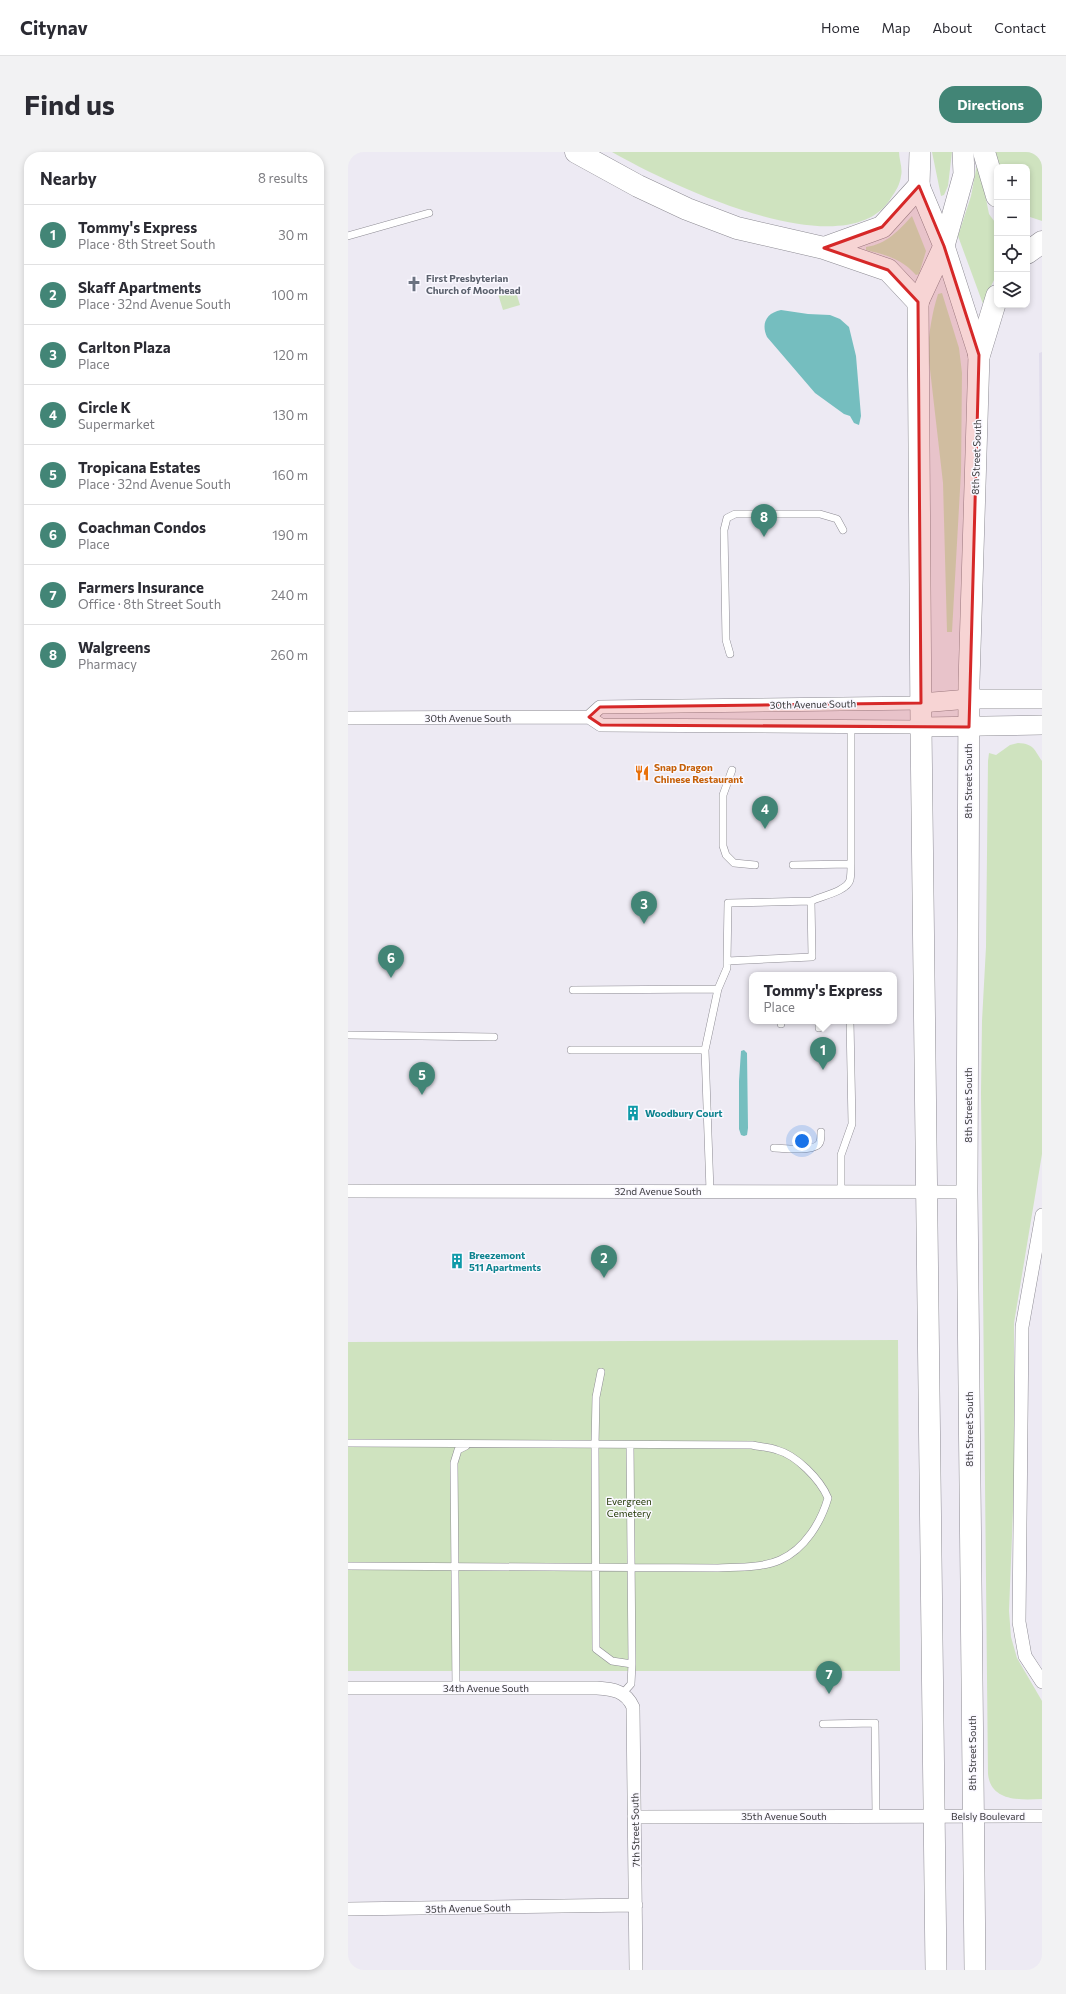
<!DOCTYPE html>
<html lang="en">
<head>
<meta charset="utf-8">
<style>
	body { margin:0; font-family:Commissioner,sans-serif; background:#f2f2f3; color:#2b2b33 }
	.controls { position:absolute; right:12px; top:12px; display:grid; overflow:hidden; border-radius:8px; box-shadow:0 2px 6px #0003 }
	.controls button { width:36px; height:36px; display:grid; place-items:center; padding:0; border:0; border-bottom:1px solid #e1e1e2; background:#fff; color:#2b2b33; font:20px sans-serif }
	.you { position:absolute; left:454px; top:989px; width:14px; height:14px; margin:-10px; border:3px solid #fff; border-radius:50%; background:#1a73e8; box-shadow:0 0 0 6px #1a73e833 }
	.badge { display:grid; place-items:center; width:26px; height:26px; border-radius:50%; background:#428576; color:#fff; font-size:13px; font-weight:700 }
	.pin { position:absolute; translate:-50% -33px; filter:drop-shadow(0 1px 2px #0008) }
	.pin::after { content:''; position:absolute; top:21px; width:14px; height:12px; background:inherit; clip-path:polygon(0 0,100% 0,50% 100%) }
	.popup { position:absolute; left:401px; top:820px; width:148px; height:52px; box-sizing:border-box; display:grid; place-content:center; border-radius:8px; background:#fff; filter:drop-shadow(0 1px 3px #0005); font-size:13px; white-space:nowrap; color:#7c7c81 }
	.popup b { font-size:15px; color:#2b2b33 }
	.popup::after { content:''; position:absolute; left:50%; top:100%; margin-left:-8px; border:8px solid transparent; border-top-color:#fff }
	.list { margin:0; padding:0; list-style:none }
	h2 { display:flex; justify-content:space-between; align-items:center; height:52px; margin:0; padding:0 16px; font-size:17px }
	h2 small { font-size:13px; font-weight:400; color:#7c7c81 }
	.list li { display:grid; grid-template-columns:26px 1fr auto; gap:12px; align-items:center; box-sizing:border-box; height:60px; padding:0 16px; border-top:1px solid #e1e1e2 }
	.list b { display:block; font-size:15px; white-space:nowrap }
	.list p { margin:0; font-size:13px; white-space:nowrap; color:#7c7c81 }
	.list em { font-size:13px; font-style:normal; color:#7c7c81 }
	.icon { flex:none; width:22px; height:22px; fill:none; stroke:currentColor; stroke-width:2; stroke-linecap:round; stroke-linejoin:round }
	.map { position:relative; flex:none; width:694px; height:1818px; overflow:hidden; border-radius:16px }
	header { display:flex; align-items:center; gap:24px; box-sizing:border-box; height:56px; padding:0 20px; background:#fff; border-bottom:1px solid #e1e1e2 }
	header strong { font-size:19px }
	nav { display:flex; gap:22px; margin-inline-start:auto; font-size:14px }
	.intro { display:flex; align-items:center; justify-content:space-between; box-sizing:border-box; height:96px; padding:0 24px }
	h1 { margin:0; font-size:28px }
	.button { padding:10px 18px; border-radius:16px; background:#428576; color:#fff; font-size:14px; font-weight:700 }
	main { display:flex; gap:24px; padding:0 24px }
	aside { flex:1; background:#fff; border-radius:16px; box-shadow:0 2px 6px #0003 }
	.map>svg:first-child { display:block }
</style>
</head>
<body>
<header>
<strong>Citynav</strong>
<nav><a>Home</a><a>Map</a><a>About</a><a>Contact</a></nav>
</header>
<div class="intro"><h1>Find us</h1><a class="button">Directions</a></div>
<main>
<aside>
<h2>Nearby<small>8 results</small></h2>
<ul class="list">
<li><span class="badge">1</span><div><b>Tommy's Express</b><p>Place · 8th Street South</p></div><em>30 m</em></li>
<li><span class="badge">2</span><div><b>Skaff Apartments</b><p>Place · 32nd Avenue South</p></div><em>100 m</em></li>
<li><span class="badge">3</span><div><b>Carlton Plaza</b><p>Place</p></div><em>120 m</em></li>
<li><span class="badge">4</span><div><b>Circle K</b><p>Supermarket</p></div><em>130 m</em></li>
<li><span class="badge">5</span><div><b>Tropicana Estates</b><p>Place · 32nd Avenue South</p></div><em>160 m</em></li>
<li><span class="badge">6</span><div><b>Coachman Condos</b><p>Place</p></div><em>190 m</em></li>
<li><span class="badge">7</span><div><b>Farmers Insurance</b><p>Office · 8th Street South</p></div><em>240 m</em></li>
<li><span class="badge">8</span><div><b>Walgreens</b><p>Pharmacy</p></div><em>260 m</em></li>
</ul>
</aside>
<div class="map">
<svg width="694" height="1818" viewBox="0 0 694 1818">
	<rect width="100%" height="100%" fill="#edeaf3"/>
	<!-- built -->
	<path fill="#e1ddec" d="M 694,200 L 694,516 L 691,201 Z"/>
	<!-- green -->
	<path fill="#cfe3bf" d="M 264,0 L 551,0 C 551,7 555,17 553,24 C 552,32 548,39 543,46 C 499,119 318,31 264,0 Z
		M 584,0 L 604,0 L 600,34 L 596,43 L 593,44 Z
		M 647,0 L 694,0 L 694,69 L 679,64 L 679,15 L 650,15 Z
		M 631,11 L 641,62 L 649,73 L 649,122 L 643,134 L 639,152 L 635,152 L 610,84 L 623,44 L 629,12 Z
		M 564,64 L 578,99 L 571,122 L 568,123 C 554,107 538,103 518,98 L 518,95 C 539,92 550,79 564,64 Z
		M 167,137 L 172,153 L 155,158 L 150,142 Z
		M 594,141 L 611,196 L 614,221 L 613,320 L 604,480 L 599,480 L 595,331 L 580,200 C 581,180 584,161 590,142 Z
		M 670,591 C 687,592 686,598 694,609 L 694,1002 L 666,1171 L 666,1334 L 661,1459 L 663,1485 L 669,1506 L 694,1549 L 694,1647 C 673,1648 643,1650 640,1622 L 633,941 L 634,869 L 638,795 L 640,609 L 641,601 L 648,603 L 662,593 Z
		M 550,1188 L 552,1519 L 0,1519 L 0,1190 Z"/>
	<!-- water -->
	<path fill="#75bebf" d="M 433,158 L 460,162 L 482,163 L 492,167 L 501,175 L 508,204 L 513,264 L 511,273 L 506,271 L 502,264 L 496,262 L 467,241 L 419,185 C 413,172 418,161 433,158 Z
		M 396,898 L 399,901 L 400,976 L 399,983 L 396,984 L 393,983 L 391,977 L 391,929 L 393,899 Z"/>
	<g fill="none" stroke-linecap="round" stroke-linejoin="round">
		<!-- lane casing -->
		<g stroke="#8d8b93" stroke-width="8">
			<path id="lane" d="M 0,84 L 81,61
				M 382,502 L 378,488 L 376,378 L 379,366 L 387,362 L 472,362 L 489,367 L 495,378
				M 384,618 L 375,643 L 375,694 L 378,703 L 386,711 L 407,713
				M 445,713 L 503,712 L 503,574
				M 463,749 C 474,744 499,739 502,728 C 503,723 503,717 503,712
				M 225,838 L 370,837
				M 471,869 L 471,876
				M 433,872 L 433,869
				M 0,883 L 146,885
				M 223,898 L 357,898
				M 426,996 C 436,996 468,1001 472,990 C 473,987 473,983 473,980
				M 362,1039 L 357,898 L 370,837 L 379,816 L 379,809 L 380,751 L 463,749 L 464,805 L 379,809
				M 493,1040 L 493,1003 L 504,972 L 502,869
				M 253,1220 L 248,1245 L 247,1293 L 248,1497 L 264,1509 L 284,1512
				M 0,1291 L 404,1293 C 412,1295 421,1295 429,1298 C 448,1303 472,1327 480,1346 C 473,1370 457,1397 432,1408 C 414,1416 390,1415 370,1416 L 0,1414
				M 108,1536 L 106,1311 L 110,1298 L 118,1294
				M 275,1541 L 283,1532 L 284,1512 L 282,1293
				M 475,1572 L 527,1571 L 528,1664"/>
		</g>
		<!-- street casing -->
		<g stroke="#8d8b93" stroke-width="14">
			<path id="street" d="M 241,565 L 252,555 L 573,551
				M 0,566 L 241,565 L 253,573 L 573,575
				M 0,1039 L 619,1040
				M 694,1063 L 674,1175 L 671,1470 L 677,1504 L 694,1530
				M 0,1536 L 249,1536 C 265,1537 278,1539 285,1555 L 288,1818
				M 286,1665 L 694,1664
				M 0,1757 L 288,1753"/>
		</g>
		<!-- secondary casing -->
		<g stroke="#8d8b93" stroke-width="20">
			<path id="secondary" d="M 573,551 L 621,547 L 694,547
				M 573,575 L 694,573"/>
		</g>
		<!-- primary casing -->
		<g stroke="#8d8b93" stroke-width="22">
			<path id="primary" d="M 572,0 L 571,34 L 596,94 L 631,203 L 621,530 L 619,1040 L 627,1818
				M 588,1818 L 573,575 L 570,150 L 596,94 L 616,22 L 615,0"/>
		</g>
		<!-- highway casing -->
		<g stroke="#8d8b93" stroke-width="23">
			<path id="highway" d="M 228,0 L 290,34 L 339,57 L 389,76 L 476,96 L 540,118 L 570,150
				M 636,0 L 649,44
				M 476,96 L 534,75 L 571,34
				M 679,101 L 694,90
				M 631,203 L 649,144"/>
		</g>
		<!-- lane -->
		<use href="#lane" stroke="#fff" stroke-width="7"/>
		<!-- street -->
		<use href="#street" stroke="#fff" stroke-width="13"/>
		<!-- secondary -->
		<use href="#secondary" stroke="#fff" stroke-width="19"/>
		<!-- primary -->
		<use href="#primary" stroke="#fff" stroke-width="21"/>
		<!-- highway -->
		<use href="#highway" stroke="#fff" stroke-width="22"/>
	</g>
	<!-- marked area -->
	<path fill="#d62828" fill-opacity="0.2" stroke="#d62828" stroke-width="3" stroke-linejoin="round" d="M 571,34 L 596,94 L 631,203 L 621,575 L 253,573 L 241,565 L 252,555 L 573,551 L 570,150 L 540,118 L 476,96 L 534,75 Z"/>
	<!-- icons -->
	<defs>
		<g id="church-bare" transform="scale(1.2)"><path d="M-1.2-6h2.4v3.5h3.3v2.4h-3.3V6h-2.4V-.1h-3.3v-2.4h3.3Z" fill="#6b7280" stroke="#faf8ff" stroke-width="2.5" paint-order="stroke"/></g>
		<g id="restaurant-bare" transform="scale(1.2)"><path d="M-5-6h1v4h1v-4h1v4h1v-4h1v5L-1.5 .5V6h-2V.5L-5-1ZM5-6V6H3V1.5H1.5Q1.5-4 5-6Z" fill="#e8710a" stroke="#faf8ff" stroke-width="2.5" paint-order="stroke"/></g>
		<g id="building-bare" transform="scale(1.2)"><path d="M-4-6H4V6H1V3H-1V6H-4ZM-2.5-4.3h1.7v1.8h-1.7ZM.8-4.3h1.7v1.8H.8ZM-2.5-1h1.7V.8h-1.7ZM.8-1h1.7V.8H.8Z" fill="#0f9aa8" stroke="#faf8ff" stroke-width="2.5" paint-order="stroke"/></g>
	</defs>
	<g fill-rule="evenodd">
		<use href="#church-bare" x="66" y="132"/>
		<use href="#restaurant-bare" x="294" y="621"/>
		<use href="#building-bare" x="285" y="961"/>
		<use href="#building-bare" x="109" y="1109"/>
	</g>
	<g text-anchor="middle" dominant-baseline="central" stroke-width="3" stroke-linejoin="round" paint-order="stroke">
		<!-- worship labels -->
		<g font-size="10" font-weight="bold" fill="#5b616d" stroke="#faf8ff" text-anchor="start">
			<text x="78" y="126">First Presbyterian<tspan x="78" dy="12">Church of Moorhead</tspan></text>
		</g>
		<!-- street labels -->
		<g font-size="10" fill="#39383b" stroke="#faf8ff">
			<text transform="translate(628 305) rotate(-88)">8th Street South</text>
			<text transform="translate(465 552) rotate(-1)">30th Avenue South</text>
			<text x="120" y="566">30th Avenue South</text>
			<text transform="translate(620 629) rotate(-90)">8th Street South</text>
			<text transform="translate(620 953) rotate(-90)">8th Street South</text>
			<text x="310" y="1039">32nd Avenue South</text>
			<text transform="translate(621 1277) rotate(-90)">8th Street South</text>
			<text x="138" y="1536">34th Avenue South</text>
			<text transform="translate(624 1601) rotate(-90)">8th Street South</text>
			<text x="436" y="1664">35th Avenue South</text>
			<text x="640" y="1664">Belsly Boulevard</text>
			<text transform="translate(287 1678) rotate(-91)">7th Street South</text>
			<text transform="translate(120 1756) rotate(-1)">35th Avenue South</text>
		</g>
		<!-- food labels -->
		<g font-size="10" font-weight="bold" fill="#c56008" stroke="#faf8ff" text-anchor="start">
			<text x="306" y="615">Snap Dragon<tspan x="306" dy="12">Chinese Restaurant</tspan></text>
		</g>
		<!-- culture labels -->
		<g font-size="10" font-weight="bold" fill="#0d838f" stroke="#faf8ff" text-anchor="start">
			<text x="297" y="961">Woodbury Court</text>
			<text x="121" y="1103">Breezemont<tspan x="121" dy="12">511 Apartments</tspan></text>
		</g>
		<!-- park labels -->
		<g font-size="10" fill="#1f3600" stroke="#faf8ff">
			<text x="281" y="1349">Evergreen<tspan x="281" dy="12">Cemetery</tspan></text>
		</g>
	</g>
</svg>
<div class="controls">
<button>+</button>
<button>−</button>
<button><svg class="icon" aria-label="locate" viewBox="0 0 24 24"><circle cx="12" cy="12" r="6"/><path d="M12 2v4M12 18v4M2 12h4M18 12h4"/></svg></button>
<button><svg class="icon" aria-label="layers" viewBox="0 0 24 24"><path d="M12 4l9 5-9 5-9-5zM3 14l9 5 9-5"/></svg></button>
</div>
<div class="you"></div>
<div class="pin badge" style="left:475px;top:918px">1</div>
<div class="popup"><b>Tommy's Express</b>Place</div>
<div class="pin badge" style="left:256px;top:1126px">2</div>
<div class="pin badge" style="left:296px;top:772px">3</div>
<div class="pin badge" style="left:417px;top:677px">4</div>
<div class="pin badge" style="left:74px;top:943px">5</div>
<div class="pin badge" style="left:43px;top:826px">6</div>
<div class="pin badge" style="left:481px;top:1542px">7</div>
<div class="pin badge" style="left:416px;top:385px">8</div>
</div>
</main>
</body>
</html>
